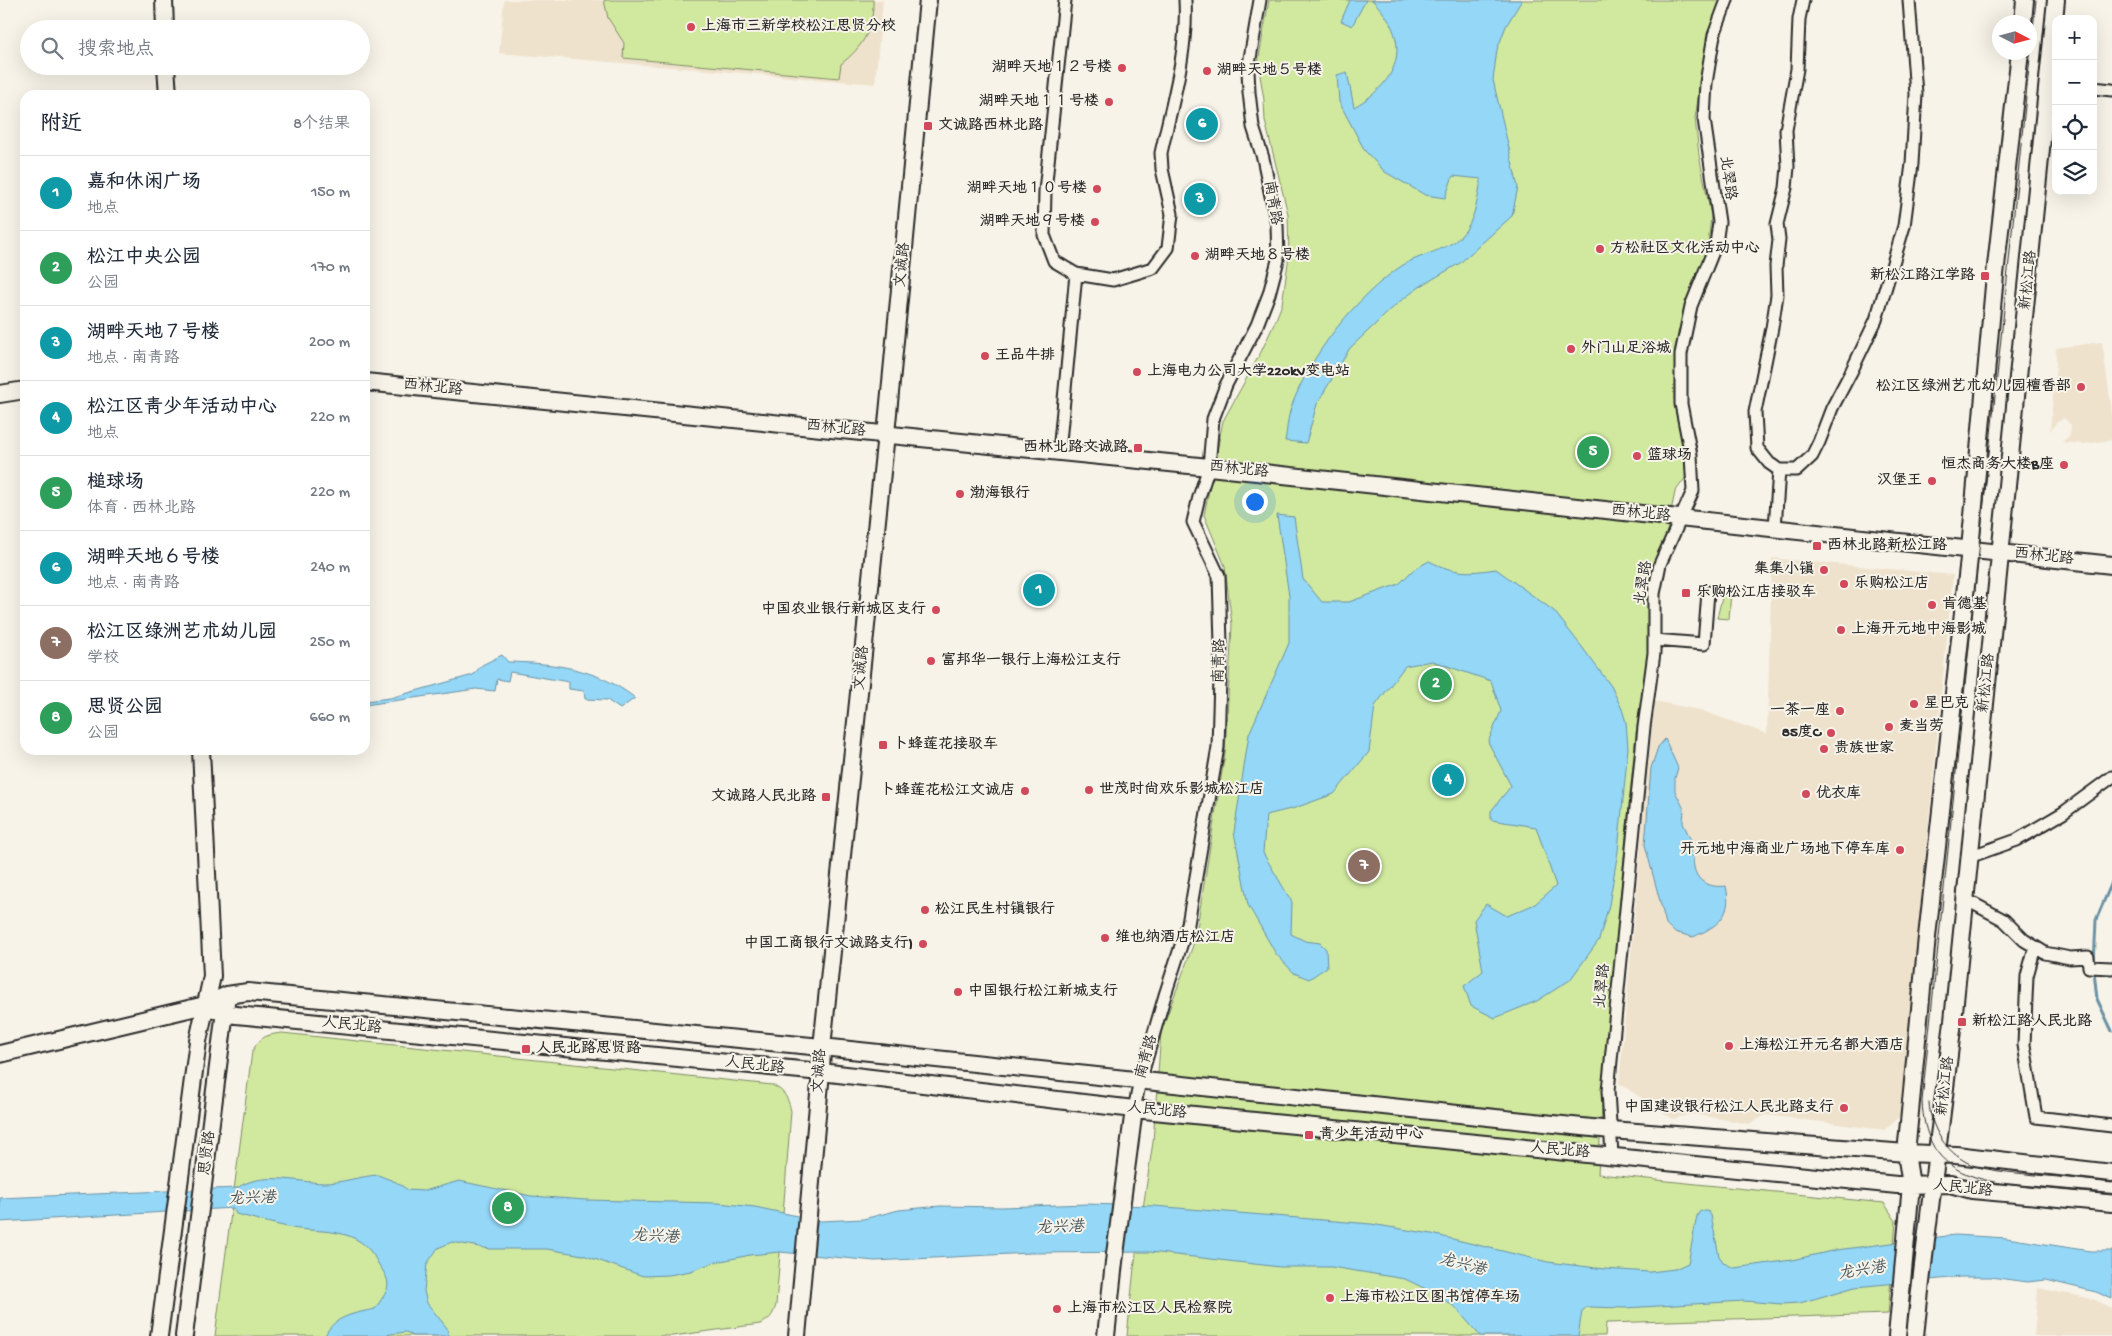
<!DOCTYPE html>
<html lang="zh">
<head>
<meta charset="utf-8">
<style>
	body { margin:0; font-family:"Gochi Hand","LXGW WenKai TC",sans-serif; background:#f2f2f3; color:#1f2937 }
	.controls { position:absolute; right:15px; top:15px; display:grid; overflow:hidden; border-radius:10px; box-shadow:0 5px 20px #0002 }
	.controls button { width:45px; height:45px; display:grid; place-items:center; padding:0; border:0; border-bottom:1px solid #e0e1e3; background:#fff; color:#1f2937; font:25px sans-serif }
	.compass { position:absolute; left:1992px; top:15px; width:45px; height:45px; border-radius:50%; background:#fff; box-shadow:0 5px 20px #0002; rotate:96deg }
	.you { position:absolute; left:1254px; top:501px; width:18px; height:18px; margin:-12px; border:4px solid #fff; border-radius:50%; background:#1a73e8; box-shadow:0 0 0 8px #1a73e833 }
	.badge { display:grid; place-items:center; width:32px; height:32px; border-radius:50%; background:#7c3aed; color:#fff; font-size:16px; font-weight:700 }
	.pin { position:absolute; translate:-50% -50%; border:2px solid #fff; box-shadow:0 1px 5px #0006 }
	.list { margin:0; padding:0; list-style:none }
	h2 { display:flex; justify-content:space-between; align-items:center; height:65px; margin:0; padding:0 20px; font-size:21px }
	h2 small { font-size:16px; font-weight:400; color:#747a83 }
	.list li { display:grid; grid-template-columns:32px 1fr auto; gap:15px; align-items:center; box-sizing:border-box; height:75px; padding:0 20px; border-top:1px solid #e0e1e3 }
	.list b { display:block; font-size:19px; white-space:nowrap }
	.list p { margin:0; font-size:16px; white-space:nowrap; color:#747a83 }
	.list em { font-size:16px; font-style:normal; color:#747a83 }
	.icon { flex:none; width:28px; height:28px; fill:none; stroke:currentColor; stroke-width:2; stroke-linecap:round; stroke-linejoin:round }
	.map { position:relative; flex:none; width:2112px; height:1336px; overflow:hidden }
	.search { position:absolute; background:#fff; box-shadow:0 5px 20px #0002; left:20px; top:20px; width:350px; height:55px; display:flex; align-items:center; gap:12px; box-sizing:border-box; padding:0 18px; border-radius:28px; color:#747a83; font-size:19px }
	.panel { position:absolute; background:#fff; box-shadow:0 5px 20px #0002; left:20px; top:90px; width:350px; height:665px; border-radius:15px }
	.map>svg:first-child { display:block }
</style>
</head>
<body>
<div class="map">
<svg width="2112" height="1336" viewBox="0 0 2112 1336">
	<rect width="100%" height="100%" fill="#f7f3e8"/>
	<filter id="ink" filterUnits="userSpaceOnUse"><feTurbulence type="fractalNoise" baseFrequency=".02" numOctaves="2"/><feDisplacementMap in="SourceGraphic" scale="10" xChannelSelector="R" yChannelSelector="G"/><feConvolveMatrix kernelMatrix="1 2 1 2 8 2 1 2 1" color-interpolation-filters="sRGB"/></filter>
	<g filter="url(#ink)">
		<!-- built -->
		<path fill="#efe2cd" d="M 504,0 L 883,0 L 875,84 L 499,53 Z
			M 2102,342 L 2112,412 L 2112,440 L 2084,444 L 2062,442 L 2070,435 L 2071,425 L 2064,418 L 2056,423 L 2050,431 L 2056,363 L 2056,348 Z
			M 1772,558 L 1953,575 L 1900,1116 L 1884,1130 L 1766,1115 L 1749,1124 L 1692,1114 L 1673,1119 L 1619,1083 L 1654,701 L 1700,710 L 1767,734 Z
			M 2038,1288 L 2093,1299 L 2112,1308 L 2112,1336 L 2034,1336 Z"/>
		<!-- green -->
		<path fill="#d1e99f" stroke="#7e8a65" d="M 604,0 L 873,0 C 874,28 863,47 841,64 L 839,78 L 623,58 L 624,43 L 608,18 Z
			M 1269,0 L 1720,0 L 1709,32 L 1695,118 L 1699,155 L 1711,216 L 1708,246 L 1686,303 L 1675,348 L 1674,398 L 1684,456 L 1686,477 L 1675,492 L 1664,545 L 1649,583 L 1648,654 L 1636,733 L 1623,869 L 1604,1072 L 1598,1174 L 1884,1203 L 1896,1221 L 1888,1314 L 1606,1323 L 1605,1336 L 1127,1336 L 1134,1268 L 1153,1142 L 1161,1032 L 1195,940 L 1225,753 L 1232,625 L 1225,566 L 1204,515 L 1223,421 L 1261,352 L 1275,322 L 1282,304 L 1289,256 L 1288,214 L 1265,121 L 1264,100 L 1258,63 Z
			M 1724,590 L 1731,591 L 1729,619 L 1717,618 Z
			M 282,1033 L 772,1085 C 785,1091 788,1098 791,1111 L 776,1305 C 773,1315 770,1320 760,1324 L 673,1336 L 215,1336 L 252,1052 C 260,1037 265,1035 282,1033 Z"/>
		<!-- water -->
		<path fill="#94d7f6" stroke="#6a92a5" d="M 1350,0 L 1366,0 L 1352,26 L 1341,21 Z
			M 1372,0 L 1522,0 L 1506,26 L 1497,50 L 1493,80 L 1518,187 L 1512,216 L 1460,263 L 1421,286 L 1399,302 L 1350,348 L 1317,404 L 1306,443 L 1285,441 C 1287,432 1287,421 1290,411 C 1307,358 1356,296 1403,265 C 1419,255 1448,250 1461,236 C 1475,221 1478,198 1481,179 L 1453,176 L 1445,198 L 1425,195 L 1385,172 L 1365,151 L 1339,102 L 1337,75 L 1347,72 L 1354,107 C 1401,81 1413,40 1372,0 Z
			M 1277,515 L 1294,517 L 1303,579 L 1322,602 L 1349,602 L 1399,584 L 1413,570 L 1429,561 C 1455,574 1469,573 1496,569 L 1554,611 L 1582,647 L 1611,686 L 1622,709 L 1626,722 L 1628,748 L 1618,851 L 1609,905 L 1599,940 L 1570,980 L 1537,1001 L 1495,1018 L 1471,1006 L 1464,986 L 1483,971 L 1474,920 L 1486,904 L 1507,916 L 1535,904 L 1556,886 L 1536,827 L 1491,820 L 1491,811 L 1511,786 L 1488,742 L 1501,711 L 1491,681 L 1432,661 L 1405,666 L 1375,706 L 1369,752 L 1334,794 L 1295,808 L 1266,815 L 1263,853 L 1292,902 L 1291,934 L 1305,941 L 1320,943 L 1326,949 L 1327,967 L 1309,979 L 1294,973 L 1276,954 L 1248,905 L 1234,832 L 1249,734 L 1289,643 L 1289,596 Z
			M 502,655 L 508,662 C 554,663 597,668 635,698 L 620,709 L 607,700 L 585,699 L 584,691 L 569,689 L 569,682 L 510,672 L 508,681 L 497,679 L 495,691 L 476,689 L 365,705 L 365,701 L 390,698 L 473,675 L 482,665 Z
			M 1665,739 L 1678,768 L 1675,778 L 1675,791 L 1684,809 L 1683,823 L 1691,840 L 1692,847 L 1690,852 C 1694,856 1693,861 1694,867 C 1697,883 1711,888 1726,886 C 1733,916 1718,926 1693,937 L 1674,932 L 1666,924 L 1645,845 L 1651,768 L 1658,747 Z
			M 378,1175 L 396,1182 L 408,1190 L 424,1191 L 459,1181 L 531,1196 L 586,1200 L 718,1203 L 755,1207 L 821,1221 L 863,1219 L 899,1210 L 940,1206 L 1002,1207 L 1086,1204 L 1154,1206 L 1371,1224 L 1432,1234 L 1548,1262 L 1605,1269 L 1650,1272 L 1675,1269 L 1688,1263 L 1697,1216 L 1700,1211 L 1708,1211 L 1711,1215 L 1719,1256 L 1724,1263 L 1734,1268 L 1792,1260 L 1836,1250 L 1955,1235 L 2007,1238 L 2090,1251 L 2112,1251 L 2112,1299 L 2096,1292 L 2046,1280 L 2027,1282 L 1990,1277 L 1961,1277 L 1855,1287 L 1800,1303 L 1782,1304 L 1744,1301 L 1625,1308 L 1587,1307 L 1582,1311 L 1578,1336 L 1480,1336 L 1455,1307 L 1430,1291 L 1405,1279 L 1331,1267 L 1280,1267 L 1150,1252 L 1030,1253 L 875,1261 L 780,1252 L 750,1255 L 712,1263 L 691,1271 L 669,1275 L 643,1276 L 583,1255 L 546,1249 L 490,1249 L 452,1242 L 438,1248 L 427,1264 L 424,1291 L 427,1303 L 447,1328 L 449,1336 L 413,1336 L 406,1332 L 377,1336 L 325,1336 C 333,1316 356,1313 375,1309 C 388,1289 394,1286 379,1265 C 376,1261 375,1256 371,1252 C 352,1227 320,1233 292,1228 C 273,1224 255,1219 236,1214 L 233,1208 L 0,1222 L 0,1198 L 237,1188 C 262,1171 296,1182 324,1183 C 342,1183 360,1176 378,1175 Z"/>
		<g fill="none" stroke-linecap="round" stroke-linejoin="round">
			<!-- stream -->
			<path stroke="#6a92a5" stroke-width="3" d="M 2094,965 L 2096,920 L 2112,882
				M 2094,971 L 2097,999 L 2112,1031"/>
			<!-- street casing -->
			<g stroke="#2b2b2b" stroke-width="15">
				<path id="street" d="M 1065,0 L 1045,191 L 1044,235 L 1054,261 L 1076,274 L 1113,280 L 1153,268 L 1168,248 L 1172,214 L 1162,169 L 1161,153 C 1172,103 1188,52 1185,0
					M 2093,88 L 2112,90
					M 1059,452 L 1076,274
					M 1779,470 L 1769,463 L 1757,448 L 1755,412 L 1772,328 L 1777,295 L 1776,266 L 1779,240 L 1777,224 L 1786,188 L 1788,167 L 1786,130 L 1797,69 L 1799,19 L 1803,0
					M 1775,528 L 1779,470 L 1797,470 L 1812,456 L 1819,442 L 1832,408 L 1851,372 L 1876,320 L 1904,226 L 1912,164 L 1916,94 L 1909,0
					M 1654,640 L 1704,644 L 1708,592
					M 1969,857 L 2017,840 L 2063,813 L 2112,777
					M 1965,899 L 2004,920 L 2024,940 L 2045,953 L 2070,958 L 2088,957 L 2089,967 L 2112,968
					M 2035,947 L 2027,976 L 2024,1045 L 2036,1117 L 2112,1126
					M 1134,1109 L 1140,1081 L 1165,995 L 1188,924 L 1218,747 L 1221,644 L 1219,576 L 1193,522 L 1199,497 L 1209,467 L 1213,419 L 1226,385 L 1257,325 L 1269,294 L 1278,260 L 1277,225 L 1263,158 L 1253,127 L 1249,92 L 1248,70 L 1260,0
					M 1612,1155 L 1608,1091 L 1644,727 L 1654,653 L 1654,594 L 1660,564 L 1693,491 L 1691,455 L 1681,404 L 1681,354 L 1691,306 L 1716,244 L 1719,222 L 1704,119 L 1706,83 L 1714,35 L 1727,0"/>
			</g>
			<!-- secondary casing -->
			<g stroke="#2b2b2b" stroke-width="20">
				<path id="secondary" d="M 164,0 L 165,29
					M 2023,22 L 2025,0
					M 166,66 L 168,95
					M 365,382 L 1209,467 L 2112,565
					M 0,394 L 25,390
					M 205,1005 L 226,1014 L 821,1072 L 1134,1109 L 1897,1185 L 1950,1184 L 1972,1190 L 2112,1203
					M 0,1054 L 205,1005 L 227,995 L 248,992 L 822,1047 L 1611,1130 L 1906,1153 L 1956,1155 L 2112,1173
					M 159,1336 L 198,1041 L 212,976 L 201,750
					M 184,1336 L 226,1003
					M 797,1336 L 821,1072 L 822,1047 L 886,434 L 928,0
					M 1106,1336 L 1114,1262 L 1134,1109
					M 1897,1336 L 1911,1185 L 1906,1153 L 1927,937 L 1970,549 L 1995,275 L 2020,52
					M 1915,1336 C 1926,1231 1941,1126 1953,1021 L 2056,0"/>
			</g>
			<!-- street -->
			<use href="#street" stroke="#f7f3e8" stroke-width="11"/>
			<!-- secondary -->
			<use href="#secondary" stroke="#f7f3e8" stroke-width="16"/>
			<!-- tram -->
			<path stroke="#2b2b2b" stroke-width="1" d="M 2036,0 L 1922,1101 C 1925,1171 1970,1180 2028,1187 C 2056,1190 2084,1192 2112,1195
				M 1929,1102 C 1930,1132 1952,1161 1982,1168 C 2000,1172 2018,1173 2036,1175 C 2061,1177 2087,1180 2112,1183"/>
		</g>
	</g>
	<!-- markers -->
	<g fill="#d1495b" stroke="#f7f3e8" stroke-width="2">
		<circle cx="691" cy="27" r="5"/>
		<circle cx="1122" cy="68" r="5"/>
		<circle cx="1207" cy="71" r="5"/>
		<circle cx="1109" cy="102" r="5"/>
		<rect x="923" y="121" width="10" height="10" rx="2.5"/>
		<circle cx="1097" cy="189" r="5"/>
		<circle cx="1095" cy="222" r="5"/>
		<circle cx="1600" cy="249" r="5"/>
		<circle cx="1195" cy="256" r="5"/>
		<rect x="1980" y="271" width="10" height="10" rx="2.5"/>
		<circle cx="1571" cy="349" r="5"/>
		<circle cx="985" cy="356" r="5"/>
		<circle cx="1137" cy="372" r="5"/>
		<circle cx="2081" cy="387" r="5"/>
		<rect x="1133" y="443" width="10" height="10" rx="2.5"/>
		<circle cx="1637" cy="456" r="5"/>
		<circle cx="2064" cy="465" r="5"/>
		<circle cx="1932" cy="481" r="5"/>
		<circle cx="960" cy="494" r="5"/>
		<rect x="1812" y="541" width="10" height="10" rx="2.5"/>
		<circle cx="1824" cy="570" r="5"/>
		<circle cx="1844" cy="584" r="5"/>
		<rect x="1681" y="588" width="10" height="10" rx="2.5"/>
		<circle cx="1932" cy="605" r="5"/>
		<circle cx="936" cy="610" r="5"/>
		<circle cx="1841" cy="630" r="5"/>
		<circle cx="931" cy="661" r="5"/>
		<circle cx="1914" cy="704" r="5"/>
		<circle cx="1840" cy="711" r="5"/>
		<circle cx="1889" cy="727" r="5"/>
		<circle cx="1831" cy="733" r="5"/>
		<rect x="878" y="740" width="10" height="10" rx="2.5"/>
		<circle cx="1824" cy="749" r="5"/>
		<circle cx="1089" cy="790" r="5"/>
		<circle cx="1025" cy="791" r="5"/>
		<circle cx="1806" cy="794" r="5"/>
		<rect x="821" y="792" width="10" height="10" rx="2.5"/>
		<circle cx="1900" cy="850" r="5"/>
		<circle cx="925" cy="910" r="5"/>
		<circle cx="1105" cy="938" r="5"/>
		<circle cx="923" cy="944" r="5"/>
		<circle cx="958" cy="992" r="5"/>
		<rect x="1957" y="1017" width="10" height="10" rx="2.5"/>
		<circle cx="1729" cy="1046" r="5"/>
		<rect x="521" y="1044" width="10" height="10" rx="2.5"/>
		<circle cx="1844" cy="1108" r="5"/>
		<rect x="1304" y="1130" width="10" height="10" rx="2.5"/>
		<circle cx="1330" cy="1298" r="5"/>
		<circle cx="1057" cy="1309" r="5"/>
	</g>
	<g text-anchor="middle" dominant-baseline="central" stroke-width="4" stroke-linejoin="round" paint-order="stroke">
		<!-- poi labels -->
		<g font-size="15" font-weight="bold" fill="#2b2b2b" stroke="#f7f3e8" text-anchor="start">
			<text x="701" y="27">上海市三新学校松江思贤分校</text>
			<text x="1112" y="68" text-anchor="end">湖畔天地１２号楼</text>
			<text x="1217" y="71">湖畔天地５号楼</text>
			<text x="1099" y="102" text-anchor="end">湖畔天地１１号楼</text>
			<text x="938" y="126">文诚路西林北路</text>
			<text x="1087" y="189" text-anchor="end">湖畔天地１０号楼</text>
			<text x="1085" y="222" text-anchor="end">湖畔天地９号楼</text>
			<text x="1610" y="249">方松社区文化活动中心</text>
			<text x="1205" y="256">湖畔天地８号楼</text>
			<text x="1975" y="276" text-anchor="end">新松江路江学路</text>
			<text x="1581" y="349">外门山足浴城</text>
			<text x="995" y="356">王品牛排</text>
			<text x="1147" y="372">上海电力公司大学220kV变电站</text>
			<text x="2071" y="387" text-anchor="end">松江区绿洲艺术幼儿园檀香部</text>
			<text x="1128" y="448" text-anchor="end">西林北路文诚路</text>
			<text x="1647" y="456">篮球场</text>
			<text x="2054" y="465" text-anchor="end">恒杰商务大楼B座</text>
			<text x="1922" y="481" text-anchor="end">汉堡王</text>
			<text x="970" y="494">渤海银行</text>
			<text x="1827" y="546">西林北路新松江路</text>
			<text x="1814" y="570" text-anchor="end">集集小镇</text>
			<text x="1854" y="584">乐购松江店</text>
			<text x="1696" y="593">乐购松江店接驳车</text>
			<text x="1942" y="605">肯德基</text>
			<text x="926" y="610" text-anchor="end">中国农业银行新城区支行</text>
			<text x="1851" y="630">上海开元地中海影城</text>
			<text x="941" y="661">富邦华一银行上海松江支行</text>
			<text x="1924" y="704">星巴克</text>
			<text x="1830" y="711" text-anchor="end">一茶一座</text>
			<text x="1899" y="727">麦当劳</text>
			<text x="1821" y="733" text-anchor="end">85度C</text>
			<text x="893" y="745">卜蜂莲花接驳车</text>
			<text x="1834" y="749">贵族世家</text>
			<text x="1099" y="790">世茂时尚欢乐影城松江店</text>
			<text x="1015" y="791" text-anchor="end">卜蜂莲花松江文诚店</text>
			<text x="1816" y="794">优衣库</text>
			<text x="816" y="797" text-anchor="end">文诚路人民北路</text>
			<text x="1890" y="850" text-anchor="end">开元地中海商业广场地下停车库</text>
			<text x="935" y="910">松江民生村镇银行</text>
			<text x="1115" y="938">维也纳酒店松江店</text>
			<text x="913" y="944" text-anchor="end">中国工商银行文诚路支行)</text>
			<text x="968" y="992">中国银行松江新城支行</text>
			<text x="1972" y="1022">新松江路人民北路</text>
			<text x="1739" y="1046">上海松江开元名都大酒店</text>
			<text x="536" y="1049">人民北路思贤路</text>
			<text x="1834" y="1108" text-anchor="end">中国建设银行松江人民北路支行</text>
			<text x="1319" y="1135">青少年活动中心</text>
			<text x="1340" y="1298">上海市松江区图书馆停车场</text>
			<text x="1067" y="1309">上海市松江区人民检察院</text>
		</g>
		<!-- street labels -->
		<g font-size="15" fill="#2b2b2b" stroke="#f7f3e8">
			<text transform="translate(1727 178) rotate(82)">北翠路</text>
			<text transform="translate(1272 203) rotate(80)">南青路</text>
			<text transform="translate(903 265) rotate(-84)">文诚路</text>
			<text transform="translate(2029 280) rotate(-84)">新松江路</text>
			<text transform="translate(433 388) rotate(6)">西林北路</text>
			<text transform="translate(836 429) rotate(6)">西林北路</text>
			<text transform="translate(1239 470) rotate(6)">西林北路</text>
			<text transform="translate(1641 514) rotate(6)">西林北路</text>
			<text transform="translate(2044 557) rotate(6)">西林北路</text>
			<text transform="translate(1644 583) rotate(-81)">北翠路</text>
			<text transform="translate(1220 661) rotate(-89)">南青路</text>
			<text transform="translate(862 668) rotate(-84)">文诚路</text>
			<text transform="translate(1987 683) rotate(-84)">新松江路</text>
			<text transform="translate(1603 986) rotate(-84)">北翠路</text>
			<text transform="translate(352 1026) rotate(6)">人民北路</text>
			<text transform="translate(1147 1057) rotate(-74)">南青路</text>
			<text transform="translate(755 1066) rotate(6)">人民北路</text>
			<text transform="translate(820 1071) rotate(-86)">文诚路</text>
			<text transform="translate(1946 1086) rotate(-83)">新松江路</text>
			<text transform="translate(1157 1111) rotate(6)">人民北路</text>
			<text transform="translate(1560 1151) rotate(5)">人民北路</text>
			<text transform="translate(208 1153) rotate(-83)">思贤路</text>
			<text transform="translate(1963 1189) rotate(6)">人民北路</text>
		</g>
		<!-- water labels -->
		<g font-size="16" font-style="italic" fill="#45565e" stroke="#f7f3e8">
			<text transform="translate(252 1200) rotate(-2)">龙兴港</text>
			<text transform="translate(1060 1229) rotate(-2)">龙兴港</text>
			<text transform="translate(655 1238) rotate(3)">龙兴港</text>
			<text transform="translate(1462 1266) rotate(15)">龙兴港</text>
			<text transform="translate(1862 1272) rotate(-9)">龙兴港</text>
		</g>
	</g>
</svg>
<div class="controls">
<button>+</button>
<button>−</button>
<button><svg class="icon" aria-label="locate" viewBox="0 0 24 24"><circle cx="12" cy="12" r="6"/><path d="M12 2v4M12 18v4M2 12h4M18 12h4"/></svg></button>
<button><svg class="icon" aria-label="layers" viewBox="0 0 24 24"><path d="M12 4l9 5-9 5-9-5zM3 14l9 5 9-5"/></svg></button>
</div>
<svg class="compass" viewBox="-18 -18 36 36"><path d="M0-13l5 13h-10z" fill="#e53935"/><path d="M0 13l5-13h-10z" fill="#747a83"/></svg>
<div class="you"></div>
<div class="pin badge" style="left:1039px;top:590px;background:#0f9aa8">1</div>
<div class="pin badge" style="left:1436px;top:684px;background:#2e9e5b">2</div>
<div class="pin badge" style="left:1200px;top:199px;background:#0f9aa8">3</div>
<div class="pin badge" style="left:1448px;top:780px;background:#0f9aa8">4</div>
<div class="pin badge" style="left:1593px;top:452px;background:#2e9e5b">5</div>
<div class="pin badge" style="left:1202px;top:124px;background:#0f9aa8">6</div>
<div class="pin badge" style="left:1364px;top:866px;background:#8d6e63">7</div>
<div class="pin badge" style="left:508px;top:1208px;background:#2e9e5b">8</div>
<div class="search"><svg class="icon" aria-label="search" viewBox="0 0 24 24"><circle cx="10" cy="10" r="6"/><path d="M15 15l6 6"/></svg>搜索地点</div>
<section class="panel">
<h2>附近<small>8个结果</small></h2>
<ul class="list">
<li><span class="badge" style="background:#0f9aa8">1</span><div><b>嘉和休闲广场</b><p>地点</p></div><em>150 m</em></li>
<li><span class="badge" style="background:#2e9e5b">2</span><div><b>松江中央公园</b><p>公园</p></div><em>170 m</em></li>
<li><span class="badge" style="background:#0f9aa8">3</span><div><b>湖畔天地７号楼</b><p>地点 · 南青路</p></div><em>200 m</em></li>
<li><span class="badge" style="background:#0f9aa8">4</span><div><b>松江区青少年活动中心</b><p>地点</p></div><em>220 m</em></li>
<li><span class="badge" style="background:#2e9e5b">5</span><div><b>槌球场</b><p>体育 · 西林北路</p></div><em>220 m</em></li>
<li><span class="badge" style="background:#0f9aa8">6</span><div><b>湖畔天地６号楼</b><p>地点 · 南青路</p></div><em>240 m</em></li>
<li><span class="badge" style="background:#8d6e63">7</span><div><b>松江区绿洲艺术幼儿园</b><p>学校</p></div><em>250 m</em></li>
<li><span class="badge" style="background:#2e9e5b">8</span><div><b>思贤公园</b><p>公园</p></div><em>660 m</em></li>
</ul>
</section>
</div>
</body>
</html>
